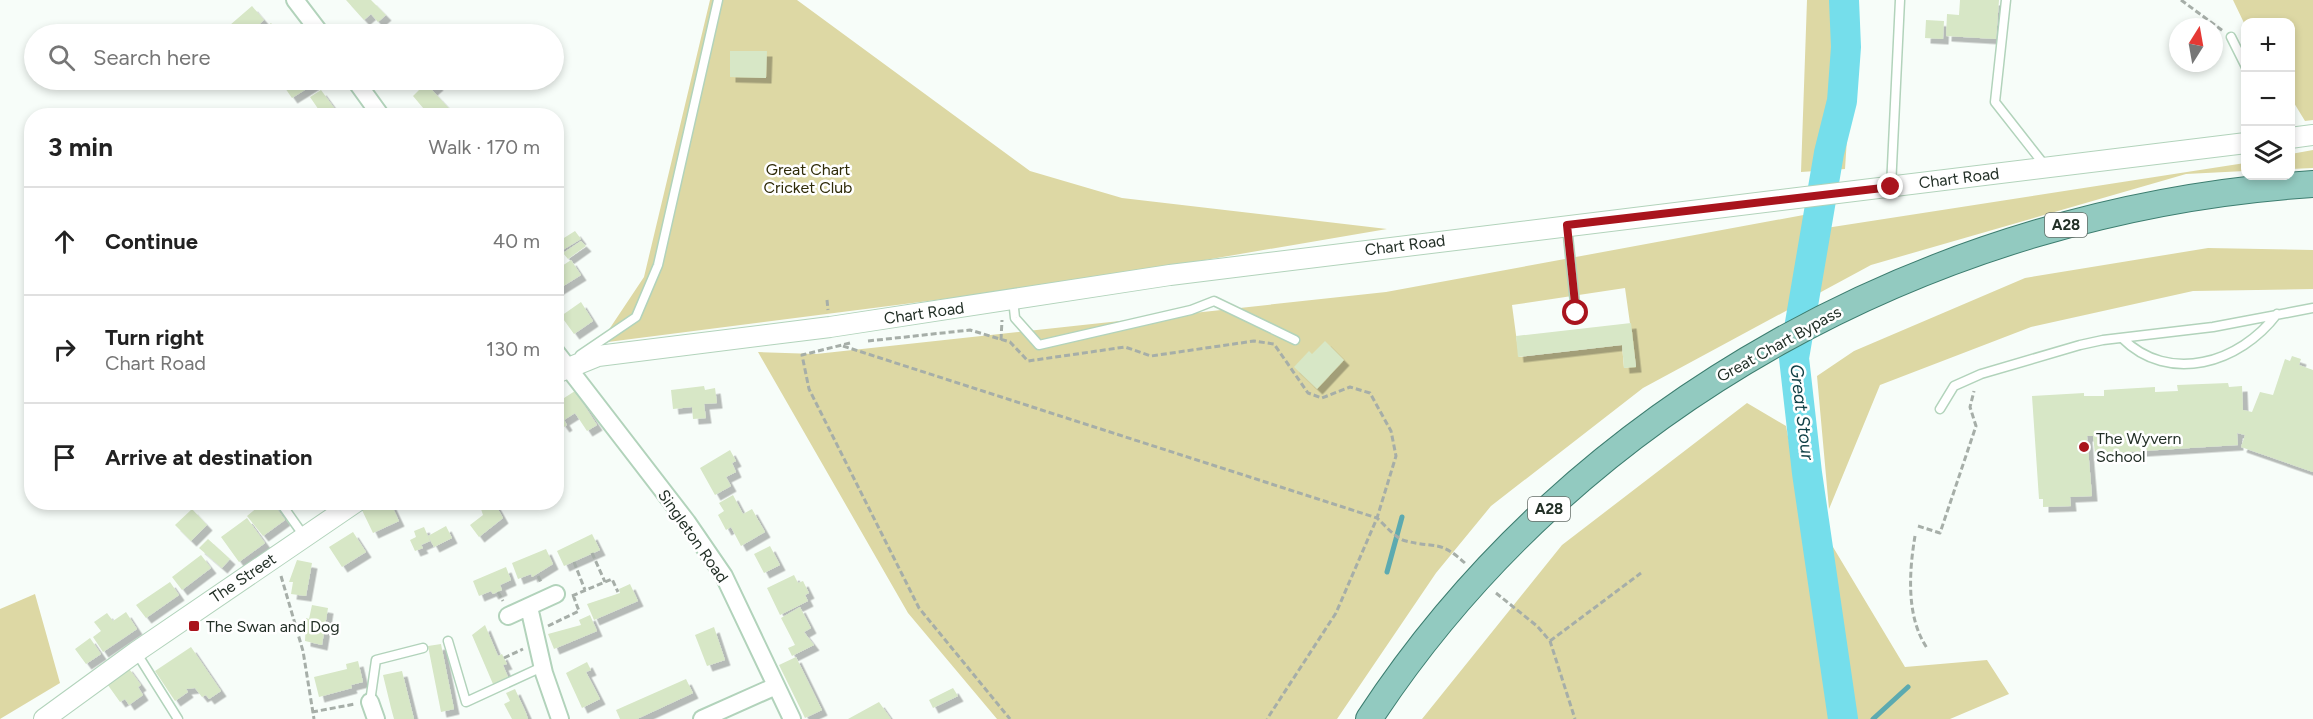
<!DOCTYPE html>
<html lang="en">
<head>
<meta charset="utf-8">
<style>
	body { margin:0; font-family:Figtree,sans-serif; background:#f6f6f6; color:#222 }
	.controls { position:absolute; right:18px; top:18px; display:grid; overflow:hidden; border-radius:12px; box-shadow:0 3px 9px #0003 }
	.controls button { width:54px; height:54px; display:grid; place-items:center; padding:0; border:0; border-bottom:2px solid #e0e0e0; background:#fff; color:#222; font:30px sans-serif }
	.compass { position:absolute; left:2169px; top:18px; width:54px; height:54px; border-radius:50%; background:#fff; box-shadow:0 3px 9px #0003; rotate:11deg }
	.stop { position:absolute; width:18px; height:18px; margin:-14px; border:4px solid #a9141d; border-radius:50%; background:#fff }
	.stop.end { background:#a9141d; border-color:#fff; box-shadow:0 2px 6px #0008 }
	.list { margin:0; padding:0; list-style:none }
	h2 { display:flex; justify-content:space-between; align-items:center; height:78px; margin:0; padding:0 24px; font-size:26px }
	h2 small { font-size:20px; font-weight:400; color:#767676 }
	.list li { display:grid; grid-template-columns:39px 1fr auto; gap:18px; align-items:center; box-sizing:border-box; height:108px; padding:0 24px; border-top:2px solid #e0e0e0 }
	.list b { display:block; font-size:22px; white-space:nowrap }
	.list p { margin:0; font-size:20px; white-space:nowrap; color:#767676 }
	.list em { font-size:20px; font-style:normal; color:#767676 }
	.icon { flex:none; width:33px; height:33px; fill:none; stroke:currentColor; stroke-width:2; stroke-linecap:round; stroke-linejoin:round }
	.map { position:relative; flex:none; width:2313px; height:719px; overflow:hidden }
	.search { position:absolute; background:#fff; box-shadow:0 3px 9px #0003; left:24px; top:24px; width:540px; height:66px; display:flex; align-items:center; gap:15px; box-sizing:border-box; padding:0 21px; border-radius:33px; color:#767676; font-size:22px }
	.panel { position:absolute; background:#fff; box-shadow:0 3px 9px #0003; left:24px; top:108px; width:540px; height:402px; border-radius:24px }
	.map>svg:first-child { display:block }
</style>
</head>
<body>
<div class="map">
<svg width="2313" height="719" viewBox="0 0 2313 719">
	<defs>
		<filter id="shadow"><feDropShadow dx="5.5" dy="5.5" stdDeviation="0" flood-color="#0004"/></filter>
	</defs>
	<rect width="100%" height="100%" fill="#f7fdf9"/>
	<!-- green -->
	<path fill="#ddd8a4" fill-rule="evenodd" d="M 710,0 L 797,0 L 1030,171 L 1122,198 L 1387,229 L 1076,282 L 600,343 L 644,277 Z
		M 1807,0 L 1856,0 L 1845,169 L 1801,172 Z
		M 2233,0 L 2313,0 L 2313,120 L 2305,121 L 2291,98 L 2290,22 L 2246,22 L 2245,25 Z
		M 2313,150 L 2313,168 L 2291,169 L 2291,154 Z
		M 2245,163 L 2245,171 L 2186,174 L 1871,265 L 1643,388 L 1491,506 L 1436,573 L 1337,719 L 997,719 L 908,613 L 758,352 L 816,354 L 1386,292 L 1809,214 L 1826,228 ZM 1625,288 L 1636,366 L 1624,368 L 1622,345 L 1519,357 L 1512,305 Z
		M 2208,248 L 2313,250 L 2313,289 L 2193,291 L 2031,327 L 1880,385 L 1829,509 L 1817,376 L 1854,351 L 2025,278 Z
		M 1747,403 L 1786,426 L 1805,526 L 1821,527 L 1905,667 L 1987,660 L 2009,694 L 1950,719 L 1422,719 L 1562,545 Z
		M 35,594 L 60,683 L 0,719 L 0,609 Z"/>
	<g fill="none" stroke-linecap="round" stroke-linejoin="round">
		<!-- stream -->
		<path stroke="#5caab0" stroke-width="5" d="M 1387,572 L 1402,517
			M 1873,719 L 1908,687"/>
		<!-- river -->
		<path stroke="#75deeb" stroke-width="30" d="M 1843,719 L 1807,473 L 1794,358 L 1829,153 L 1842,101 L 1846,47 L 1844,0"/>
	</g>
	<!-- building -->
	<path fill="#d7e7c6" filter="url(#shadow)" d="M 346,0 L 371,0 L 386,15 L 378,22 L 371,14 L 364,20 Z
		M 1960,0 L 1999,0 L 1996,39 L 1946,36 L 1947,14 L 1959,15 Z
		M 252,6 L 264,20 L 248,34 L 237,34 L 230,25 Z
		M 1926,20 L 1944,21 L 1943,39 L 1925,38 Z
		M 271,23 L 280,34 L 257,34 Z
		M 730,51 L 767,51 L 766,78 L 730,77 Z
		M 285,80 L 313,80 L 316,83 L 292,98 L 285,88 L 289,85 Z
		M 424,80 L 426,82 L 434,80 L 438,85 L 432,90 L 456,116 L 430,116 L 413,96 L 420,89 L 418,86 Z
		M 321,90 L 332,105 L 340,116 L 323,116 L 310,97 Z
		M 575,231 L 581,239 L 561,251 L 556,243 Z
		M 581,241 L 586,246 L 568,259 L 563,253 Z
		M 571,260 L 581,275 L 557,290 L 556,270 Z
		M 581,302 L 593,321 L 574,334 L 561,316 Z
		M 1631,323 L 1636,367 L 1624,368 L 1622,345 L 1518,357 L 1516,336 Z
		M 1325,341 L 1344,360 L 1317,389 L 1294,367 L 1309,351 L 1312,354 Z
		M 2292,356 L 2301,359 L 2299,365 L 2313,370 L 2313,472 L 2241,447 L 2245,435 L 2237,433 L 2238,445 L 2095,454 L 2093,436 L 2087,436 L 2092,496 L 2070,497 L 2071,506 L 2043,507 L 2043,499 L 2039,499 L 2032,396 L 2084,393 L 2084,396 L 2104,396 L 2104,390 L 2155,387 L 2155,392 L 2178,391 L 2177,385 L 2228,383 L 2229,387 L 2242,386 L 2243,410 L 2252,412 L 2260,392 L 2273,395 L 2285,359 L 2290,361 Z
		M 704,386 L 705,390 L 715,388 L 717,403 L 704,404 L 706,418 L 693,419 L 692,407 L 673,409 L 671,390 Z
		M 575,391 L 597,425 L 587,431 L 575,413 L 564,420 L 567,425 L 564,427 L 559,420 L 556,422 L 556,392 L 561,400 Z
		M 730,450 L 736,461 L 732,463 L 736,472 L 726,477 L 731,486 L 715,495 L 700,468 Z
		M 733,495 L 743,514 L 752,509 L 765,532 L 741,546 L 731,527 L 726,530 L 718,515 L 724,511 L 719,503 Z
		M 264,502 L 272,502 L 285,520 L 263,536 L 247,516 Z
		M 367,502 L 390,502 L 399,521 L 373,533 L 360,506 Z
		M 487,502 L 494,502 L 503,518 L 479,537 L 470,525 L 483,515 L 480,506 Z
		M 192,509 L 207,525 L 191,541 L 175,525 Z
		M 247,518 L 265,543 L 239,562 L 221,537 Z
		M 446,526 L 452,538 L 434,547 L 428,536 Z
		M 424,527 L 430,541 L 421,545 L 423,548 L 415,551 L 410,540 L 416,537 L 414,531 Z
		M 353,532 L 366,552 L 342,567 L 329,547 Z
		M 592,534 L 600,550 L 564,566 L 557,551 Z
		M 208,539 L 230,559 L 222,568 L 199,548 Z
		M 770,546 L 780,565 L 764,573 L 754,554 Z
		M 546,549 L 553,564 L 532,577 L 531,574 L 518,579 L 512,563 Z
		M 201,555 L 211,568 L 182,590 L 172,577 Z
		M 297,560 L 312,563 L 306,596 L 291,594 L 293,582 L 289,582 Z
		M 506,567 L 511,580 L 500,585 L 502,590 L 493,594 L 491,591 L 479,596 L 473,581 Z
		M 794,575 L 798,583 L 803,581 L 809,593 L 805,595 L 808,601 L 780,615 L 767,588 Z
		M 170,582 L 179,595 L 146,618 L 136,605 Z
		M 630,584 L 638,601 L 594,620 L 587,604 L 620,593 L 619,589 Z
		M 312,605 L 328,608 L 322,645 L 305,641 L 306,618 L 309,619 Z
		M 800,607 L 811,628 L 804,632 L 814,645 L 792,656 L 788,648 L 795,645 L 781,618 Z
		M 126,612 L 137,629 L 103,652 L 93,637 L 101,631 L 94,622 L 107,613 L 113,621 Z
		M 590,615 L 597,631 L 554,649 L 548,634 L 581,625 L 579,620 Z
		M 485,625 L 498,656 L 502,654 L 507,664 L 503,665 L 508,677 L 493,684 L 472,635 Z
		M 714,627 L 725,660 L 707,666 L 695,635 Z
		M 90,638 L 101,654 L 86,664 L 75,649 Z
		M 441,644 L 454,709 L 441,712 L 428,646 Z
		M 191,647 L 221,691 L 209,699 L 206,695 L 202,697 L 195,688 L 186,689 L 188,692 L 175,701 L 155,671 Z
		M 796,657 L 822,710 L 805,718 L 779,665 Z
		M 358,661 L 363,682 L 351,685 L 352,688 L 319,697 L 314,677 L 347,669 L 346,664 Z
		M 587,662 L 591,670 L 586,672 L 600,699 L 582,708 L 566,673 Z
		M 127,666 L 141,685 L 138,687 L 143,695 L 129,705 L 125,699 L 120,702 L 105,681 Z
		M 402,671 L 414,719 L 394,719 L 391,708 L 383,675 Z
		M 686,679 L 693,693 L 637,719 L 620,719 L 616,710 Z
		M 953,688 L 958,696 L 933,708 L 929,700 Z
		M 515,689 L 526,713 L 528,719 L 512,719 L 504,704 L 510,701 L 506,693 Z
		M 879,702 L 891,719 L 848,719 Z"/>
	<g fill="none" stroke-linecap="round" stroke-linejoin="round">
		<!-- service casing -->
		<g stroke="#b2d3bb" stroke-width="11">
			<path id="service" d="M 2006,0 L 1995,102 L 2046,167
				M 2231,37 L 2246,67
				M 1891,187 L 1900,0
				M 1567,226 L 1576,313
				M 1013,299 L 1015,318 L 1039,345 L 1191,310 L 1214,301 L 1295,340
				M 2122,338 C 2169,385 2240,363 2277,314
				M 580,355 L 636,317 L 658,265 L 718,0
				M 1940,409 L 1954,386 L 1981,374 L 2080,345 L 2103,340 L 2213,327 L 2313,308
				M 280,502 L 304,536
				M 448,641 L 466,702 L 542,667
				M 136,652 L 178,719
				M 370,702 L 376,660 L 423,648"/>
		</g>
		<!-- minor casing -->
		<g stroke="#b2d3bb" stroke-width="20">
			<path id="minor" d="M 295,0 L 321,34
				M 355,80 L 381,116
				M 556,352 L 687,522 L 724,576 L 792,719
				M 529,607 L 544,673 L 560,719
				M 508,616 L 556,594
				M 370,702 L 376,719
				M 702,719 L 776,686"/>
		</g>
		<!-- tertiary casing -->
		<g stroke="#b2d3bb" stroke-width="22">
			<path id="tertiary" d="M 2290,138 L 2313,135
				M 556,373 L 598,356 L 830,327 L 1170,275 L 2246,143
				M 44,719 L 136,652 L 356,502"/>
		</g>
		<!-- primary casing -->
		<g stroke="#3c7d6f" stroke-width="28">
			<path id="primary" d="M 1369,719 C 1576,403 1939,208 2313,184"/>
		</g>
		<!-- path -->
		<path stroke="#a6aea8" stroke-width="3" stroke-dasharray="6 3" stroke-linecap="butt" d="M 2181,0 L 2223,31
			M 827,300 L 828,310
			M 1001,340 L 1002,320
			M 868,341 L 970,330 L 1010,342 L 1028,361 L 1125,347 L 1151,356 L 1254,341 L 1274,344 L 1308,393 L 1322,398 L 1350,387 L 1370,393 L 1391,431 L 1396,456 L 1377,518 L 1336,613 L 1267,719
			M 850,343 L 802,355 L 809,389 L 919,608 L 1010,719
			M 843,346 L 1377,518 C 1385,525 1396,539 1406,541 C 1437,549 1439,539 1466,564
			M 1918,526 L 1940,533 L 1976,426 L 1970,407 L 1974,391
			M 1915,536 C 1909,572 1906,617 1927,648
			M 592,553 L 605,582
			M 574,562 L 585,590
			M 281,576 L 303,651 L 314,719
			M 538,576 L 542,584
			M 498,592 L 503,601
			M 1496,593 L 1537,626 L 1550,641 L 1575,719
			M 572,596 L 612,579 L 618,592
			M 548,626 L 579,611 L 573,595
			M 1550,641 L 1641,573
			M 504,658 L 523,649
			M 312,712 L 355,704"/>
		<!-- service -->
		<use href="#service" stroke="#fff" stroke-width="8"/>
		<!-- minor -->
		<use href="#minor" stroke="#fff" stroke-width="16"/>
		<!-- tertiary -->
		<use href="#tertiary" stroke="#fff" stroke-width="20"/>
		<!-- primary -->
		<use href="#primary" stroke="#92cac0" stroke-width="26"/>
	</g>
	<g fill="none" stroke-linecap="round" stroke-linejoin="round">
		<!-- route -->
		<path stroke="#a9141d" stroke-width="8" d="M 1576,313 L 1567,225 L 1891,187"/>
	</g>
	<!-- markers -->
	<g fill="#a9141d" stroke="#fff" stroke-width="2">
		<circle cx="2084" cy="447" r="6"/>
		<rect x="188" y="620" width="12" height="12" rx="3"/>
	</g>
	<g text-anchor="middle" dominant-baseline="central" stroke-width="5" stroke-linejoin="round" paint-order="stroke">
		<!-- shield labels -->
		<g fill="#fff" stroke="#656e68" stroke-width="1.5">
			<rect x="2045" y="213" width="42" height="24" rx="4.5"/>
			<rect x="1528" y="497" width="42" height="24" rx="4.5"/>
		</g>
		<g font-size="15" font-weight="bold" fill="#233027">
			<text x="2066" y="225">A28</text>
			<text x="1549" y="509">A28</text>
		</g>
		<!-- park labels -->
		<g font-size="16" fill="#2f2b08" stroke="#fff">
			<text x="808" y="169">Great Chart<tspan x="808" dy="18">Cricket Club</tspan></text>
		</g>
		<!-- street labels -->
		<g font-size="16" fill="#233027" stroke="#fff">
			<text transform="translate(1959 178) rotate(-7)">Chart Road</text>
			<text transform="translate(1405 245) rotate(-7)">Chart Road</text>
			<text transform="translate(924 313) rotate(-8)">Chart Road</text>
			<text transform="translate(1779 344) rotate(-29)">Great Chart Bypass</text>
			<text transform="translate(693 536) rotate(55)">Singleton Road</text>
			<text transform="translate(243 578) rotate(-34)">The Street</text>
		</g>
		<!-- poi labels -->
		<g font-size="16" fill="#233027" stroke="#fff" text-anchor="start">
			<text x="2096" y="438">The Wyvern<tspan x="2096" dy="18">School</tspan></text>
			<text x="206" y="626">The Swan and Dog</text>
		</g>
		<!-- water labels -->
		<g font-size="18" font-style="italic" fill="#104147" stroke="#fff">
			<text transform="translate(1802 412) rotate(83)">Great Stour</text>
		</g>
	</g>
</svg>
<div class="controls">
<button>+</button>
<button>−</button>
<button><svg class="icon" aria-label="layers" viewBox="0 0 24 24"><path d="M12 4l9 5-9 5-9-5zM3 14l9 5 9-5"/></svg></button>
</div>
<svg class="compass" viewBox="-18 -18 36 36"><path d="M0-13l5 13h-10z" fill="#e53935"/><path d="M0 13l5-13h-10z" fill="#767676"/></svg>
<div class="stop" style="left:1576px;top:313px"></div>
<div class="stop end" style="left:1891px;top:187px"></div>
<div class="search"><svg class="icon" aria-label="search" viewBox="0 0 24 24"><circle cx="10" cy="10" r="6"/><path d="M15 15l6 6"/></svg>Search here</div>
<section class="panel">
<h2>3 min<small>Walk · 170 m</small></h2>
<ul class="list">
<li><svg class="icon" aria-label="ahead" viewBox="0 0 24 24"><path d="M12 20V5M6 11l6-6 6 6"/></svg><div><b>Continue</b></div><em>40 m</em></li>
<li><svg class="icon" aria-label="right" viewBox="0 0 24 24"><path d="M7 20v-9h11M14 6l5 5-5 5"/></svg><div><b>Turn right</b><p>Chart Road</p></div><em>130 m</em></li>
<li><svg class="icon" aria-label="arrive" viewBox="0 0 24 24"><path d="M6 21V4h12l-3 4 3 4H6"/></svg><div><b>Arrive at destination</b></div></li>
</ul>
</section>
</div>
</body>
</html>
